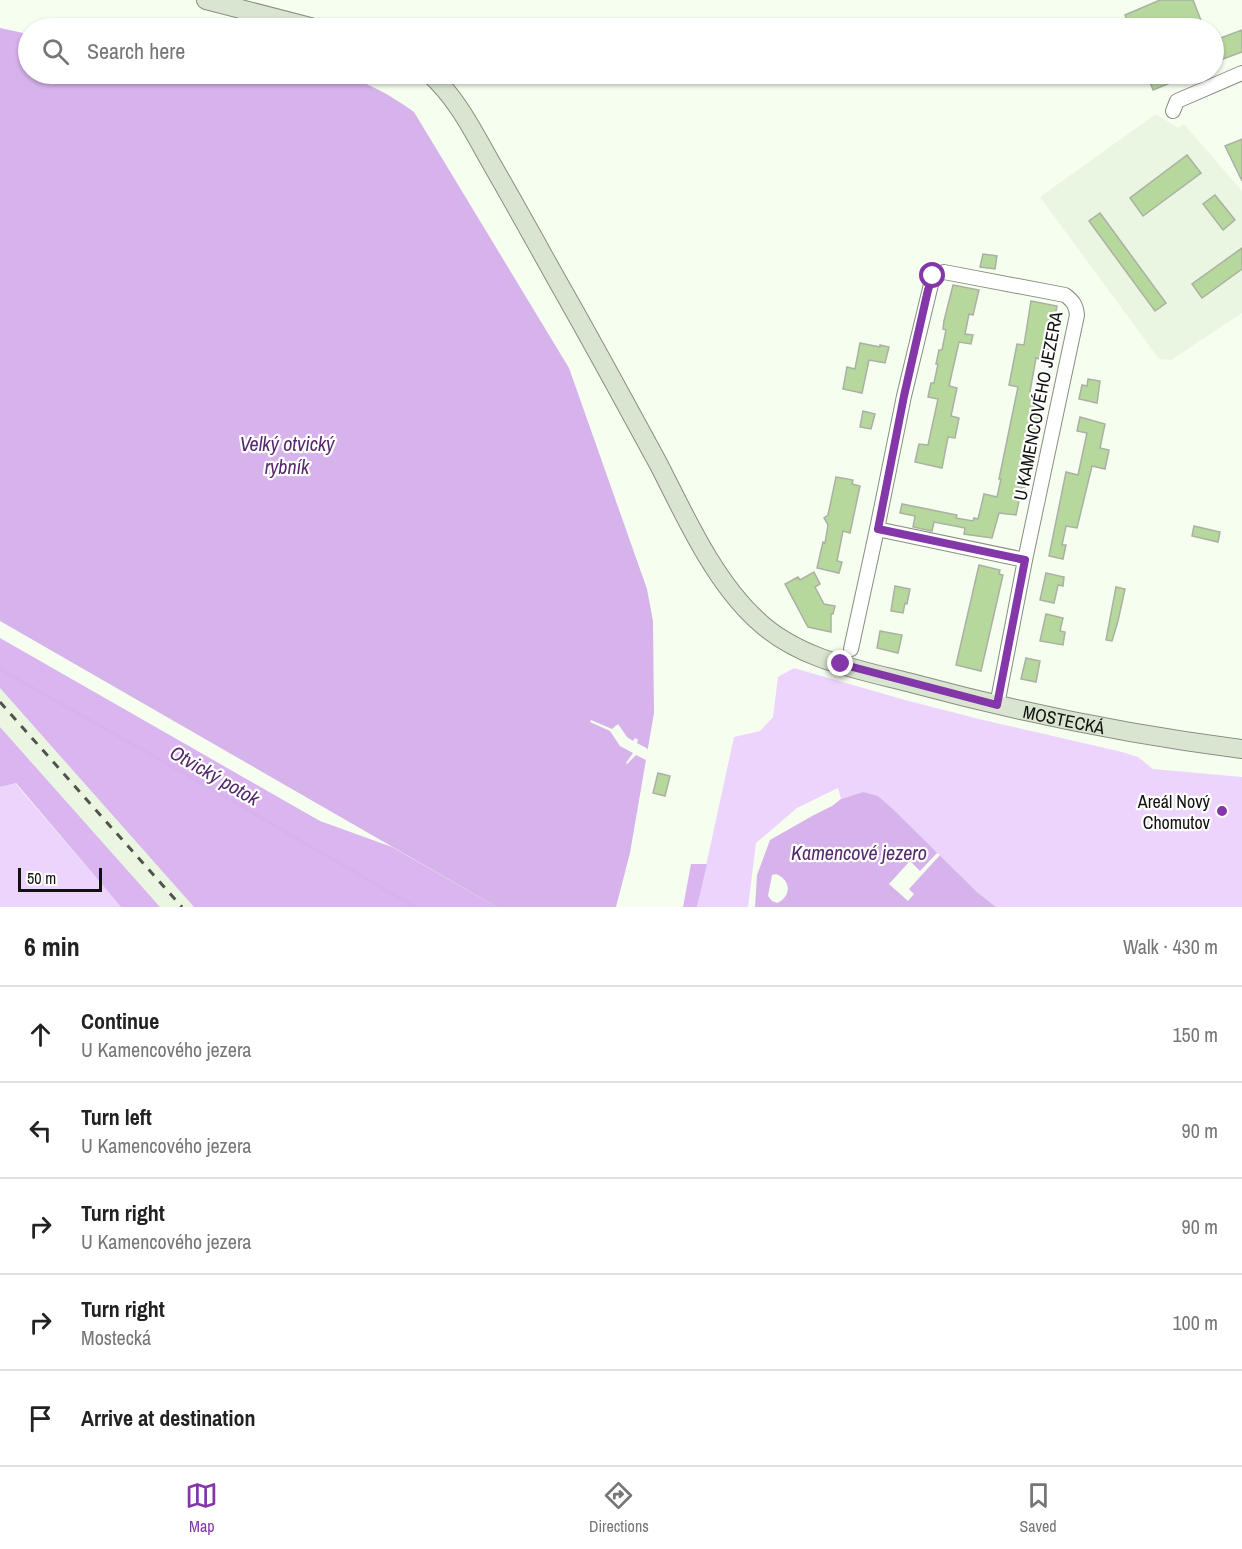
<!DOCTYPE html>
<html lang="en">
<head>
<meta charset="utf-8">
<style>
	body { margin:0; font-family:"Archivo Narrow",sans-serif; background:#f6f6f6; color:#222 }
	.scale { position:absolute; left:18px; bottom:15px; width:84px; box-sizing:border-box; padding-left:6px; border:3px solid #10120e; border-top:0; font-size:16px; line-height:21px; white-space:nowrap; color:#10120e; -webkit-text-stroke:4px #fff; paint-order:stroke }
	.stop { position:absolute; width:18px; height:18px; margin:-14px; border:4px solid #8337a8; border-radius:50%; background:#fff }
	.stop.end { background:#8337a8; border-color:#fff; box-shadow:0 2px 6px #0008 }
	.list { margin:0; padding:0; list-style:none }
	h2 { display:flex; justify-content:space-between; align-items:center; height:78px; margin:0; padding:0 24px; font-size:26px }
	h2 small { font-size:20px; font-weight:400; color:#767676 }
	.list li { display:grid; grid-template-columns:39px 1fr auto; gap:18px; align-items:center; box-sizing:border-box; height:96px; padding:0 24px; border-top:2px solid #e0e0e0 }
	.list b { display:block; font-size:22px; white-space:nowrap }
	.list p { margin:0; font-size:20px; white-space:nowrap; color:#767676 }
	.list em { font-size:20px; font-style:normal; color:#767676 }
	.icon { flex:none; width:33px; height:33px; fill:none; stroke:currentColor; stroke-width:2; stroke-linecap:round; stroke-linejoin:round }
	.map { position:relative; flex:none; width:1242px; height:907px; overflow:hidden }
	.search { position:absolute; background:#fff; box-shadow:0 2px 4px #0004; left:18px; right:18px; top:18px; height:66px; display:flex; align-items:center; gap:15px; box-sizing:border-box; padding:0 21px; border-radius:33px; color:#767676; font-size:22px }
	.sheet { height:558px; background:#fff }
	nav { display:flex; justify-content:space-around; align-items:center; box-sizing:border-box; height:84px; border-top:2px solid #e0e0e0; background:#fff; font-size:16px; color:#767676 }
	nav a { display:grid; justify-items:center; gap:3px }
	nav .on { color:#8337a8 }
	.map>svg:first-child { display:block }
</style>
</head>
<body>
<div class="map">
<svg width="1242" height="907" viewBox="0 0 1242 907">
	<rect width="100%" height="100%" fill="#f6fef0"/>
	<!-- built -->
	<path fill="#eaf6e1" d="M 1156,114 L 1178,128 L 1184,124 L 1242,191 L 1242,313 L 1171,360 L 1159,359 L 1040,197 Z
		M 0,688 L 97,796 L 194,907 L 160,907 L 0,727 Z"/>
	<!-- green -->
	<path fill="#edd4fc" d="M 794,668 L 905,700 L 979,719 L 1122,752 L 1138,757 L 1153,769 L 1242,777 L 1242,907 L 996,907 L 977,892 L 896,812 L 863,792 L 841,799 L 838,788 L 797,808 L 756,843 L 748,907 L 697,907 L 734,737 L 760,731 L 773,717 L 778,677 Z
		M 15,783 L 121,907 L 0,907 L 0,787 Z"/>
	<!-- forest -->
	<path fill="#dab5ef" d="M 0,638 L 320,821 L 392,847 L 497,907 L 194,907 L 0,688 Z
		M 0,727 L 160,907 L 121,907 L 16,783 L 0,787 Z
		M 691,864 L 707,864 L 697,907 L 683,907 Z"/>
	<!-- water -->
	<path fill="#d7b3ec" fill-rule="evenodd" d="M 121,18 L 139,19 L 174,28 L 95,28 L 109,21 Z
		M 0,28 L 28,34 L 28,74 L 337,74 C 365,81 391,95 414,112 L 569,368 L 647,589 L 653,621 L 654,713 L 630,853 L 616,907 L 497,907 L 0,621 Z
		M 863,792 L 878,796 L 896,812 L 977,892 L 996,907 L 755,907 L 757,875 L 770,840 L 812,816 L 832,806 L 841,799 ZM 776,874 C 791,880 792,896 777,903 L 772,901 L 768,896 L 772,875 Z"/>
	<!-- pier -->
	<path fill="#f6fef0" d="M 591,720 L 612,729 L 618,724 L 627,737 L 633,741 L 635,738 L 638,740 L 637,743 L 648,749 L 646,760 L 636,755 L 627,764 L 626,763 L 633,753 L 620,746 L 610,731 L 590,722 Z
		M 937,853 L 940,855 L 909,889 L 914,894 L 908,901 L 889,884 L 910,861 L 920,871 Z"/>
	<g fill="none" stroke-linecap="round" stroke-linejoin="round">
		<!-- stream -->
		<path stroke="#d7b3ec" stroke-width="3" d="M 0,669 L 222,795 L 415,907"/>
	</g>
	<!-- building -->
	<path fill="#b7d89c" stroke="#aab1a4" stroke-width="1.5" d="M 1160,0 L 1193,0 L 1204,28 L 1130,28 L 1125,15 Z
		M 1242,30 L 1242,52 L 1215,62 L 1215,40 Z
		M 1147,74 L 1192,74 L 1153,90 Z
		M 1242,139 L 1242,181 L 1225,146 Z
		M 1187,155 L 1201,173 L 1143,216 L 1130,198 Z
		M 1215,195 L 1235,220 L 1223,230 L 1203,204 Z
		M 1100,213 L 1166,303 L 1155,311 L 1089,221 Z
		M 1242,248 L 1242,269 L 1202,298 L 1192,284 Z
		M 983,254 L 997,256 L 995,269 L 980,267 Z
		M 953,285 L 979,290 L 973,315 L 969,314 L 965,334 L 973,335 L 971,344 L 959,342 L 949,386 L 957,388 L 951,416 L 959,418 L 955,438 L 948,437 L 942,468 L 915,462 L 919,444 L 928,445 L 938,399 L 928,397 L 931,383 L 934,383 L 938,364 L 936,364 L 939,350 L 942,350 L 946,330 L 943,329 L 944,321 Z
		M 1031,301 L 1057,306 L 1048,351 L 1046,351 L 1043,360 L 1036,358 L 1029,397 L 1043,400 L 1025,487 L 1022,486 L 1016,515 L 999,513 L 992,538 L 964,534 L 965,528 L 934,522 L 932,531 L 913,527 L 915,516 L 900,513 L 902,504 L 957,515 L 956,518 L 973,521 L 974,518 L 978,519 L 984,494 L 997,497 L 1001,479 L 999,479 L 1018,387 L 1009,385 L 1017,344 L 1024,345 Z
		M 860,343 L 880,347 L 880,345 L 889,347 L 885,363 L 869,360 L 862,393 L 843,389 L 847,367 L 855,369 Z
		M 1088,379 L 1100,381 L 1097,403 L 1079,399 L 1082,385 L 1087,386 Z
		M 863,411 L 875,414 L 871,429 L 860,427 Z
		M 1080,417 L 1105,424 L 1100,448 L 1109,450 L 1105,469 L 1092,466 L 1077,528 L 1066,526 L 1062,545 L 1066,545 L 1063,559 L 1049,556 L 1066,472 L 1078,475 L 1087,433 L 1077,431 Z
		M 836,477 L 853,480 L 852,484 L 860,486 L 850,533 L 843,531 L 837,561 L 842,562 L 839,573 L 817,568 L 823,542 L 825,543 L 828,525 L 824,518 L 828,515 Z
		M 1194,526 L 1220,532 L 1218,542 L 1192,536 Z
		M 979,565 L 1000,570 L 999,574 L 1003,575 L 981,671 L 956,665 Z
		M 814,572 L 820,584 L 815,587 L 824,604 L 835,606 L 833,614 L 831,614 L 831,632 L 808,627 L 785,584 L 798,577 L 800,580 Z
		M 1046,573 L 1064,577 L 1063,586 L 1058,585 L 1054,603 L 1040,600 Z
		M 895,586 L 910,589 L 907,604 L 905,603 L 903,613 L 891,611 Z
		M 1116,587 L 1125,589 L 1118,621 L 1112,641 L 1106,640 Z
		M 1046,614 L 1063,618 L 1060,631 L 1065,632 L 1063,645 L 1040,641 Z
		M 880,631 L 902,635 L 898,653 L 877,648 Z
		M 1026,658 L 1040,661 L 1036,682 L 1021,679 Z
		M 658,773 L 670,776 L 665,796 L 653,793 Z"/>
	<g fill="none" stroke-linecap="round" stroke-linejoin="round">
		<!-- street casing -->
		<g stroke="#878e81" stroke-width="16">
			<path id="street" d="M 1173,111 L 1177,101 L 1242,73
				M 877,529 L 1025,560
				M 851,649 L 877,529 L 904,396 L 933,276 L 944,272 L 1065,295 C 1073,301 1076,305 1077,315 L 1025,560 L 997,705"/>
		</g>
		<!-- secondary casing -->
		<g stroke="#878e81" stroke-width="20">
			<g id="secondary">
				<path d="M 206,0 L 314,28"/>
				<path id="s1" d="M 430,74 C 458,99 475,135 494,168 C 517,208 539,248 562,289 C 595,347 627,406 659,465 C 685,516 714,581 757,620 C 799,660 861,670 915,684 C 1023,713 1131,735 1242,749"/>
			</g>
		</g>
		<!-- street -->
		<use href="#street" stroke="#fff" stroke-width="14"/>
		<!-- secondary -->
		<use href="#secondary" stroke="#dae5d1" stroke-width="18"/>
		<!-- rail -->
		<path stroke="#4f534c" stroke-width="3" stroke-dasharray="8 8" stroke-linecap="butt" d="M 0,702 L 182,907"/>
	</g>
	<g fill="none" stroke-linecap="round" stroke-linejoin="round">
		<!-- route -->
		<path stroke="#8337a8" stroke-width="8" d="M 841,664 L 997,705 L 1025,560 L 878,529 L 904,396 L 928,290 L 933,276"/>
	</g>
	<!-- markers -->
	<circle fill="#8337a8" stroke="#fff" stroke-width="2" cx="1222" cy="811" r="6"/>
	<g text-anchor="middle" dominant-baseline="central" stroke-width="4.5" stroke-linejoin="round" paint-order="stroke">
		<!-- street labels -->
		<g font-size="18" fill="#10120e" stroke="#fff">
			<text transform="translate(1038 406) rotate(-79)">U KAMENCOVÉHO JEZERA</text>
			<text stroke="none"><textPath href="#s1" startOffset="964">MOSTECKÁ</textPath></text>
		</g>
		<!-- poi labels -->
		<g font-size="18" fill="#10120e" stroke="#fff" text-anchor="end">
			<text x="1210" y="801">Areál Nový<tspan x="1210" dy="21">Chomutov</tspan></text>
		</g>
		<!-- water labels -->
		<g font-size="20" font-style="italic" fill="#56296c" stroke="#fff">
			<text x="287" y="443">Velký otvický<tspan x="287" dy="23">rybník</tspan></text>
			<text transform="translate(215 775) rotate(30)">Otvický potok</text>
			<text x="859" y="852">Kamencové jezero</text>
		</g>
	</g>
</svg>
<div class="scale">50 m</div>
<div class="stop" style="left:933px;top:276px"></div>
<div class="stop end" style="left:841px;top:664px"></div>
<div class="search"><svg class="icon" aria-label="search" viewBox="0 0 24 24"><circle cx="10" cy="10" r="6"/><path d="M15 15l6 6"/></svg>Search here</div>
</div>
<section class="sheet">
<h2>6 min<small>Walk · 430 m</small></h2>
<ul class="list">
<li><svg class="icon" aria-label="ahead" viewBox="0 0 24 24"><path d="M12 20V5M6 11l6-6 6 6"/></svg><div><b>Continue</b><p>U Kamencového jezera</p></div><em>150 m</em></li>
<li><svg class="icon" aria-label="left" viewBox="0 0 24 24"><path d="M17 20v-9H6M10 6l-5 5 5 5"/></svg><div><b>Turn left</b><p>U Kamencového jezera</p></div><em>90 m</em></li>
<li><svg class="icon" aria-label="right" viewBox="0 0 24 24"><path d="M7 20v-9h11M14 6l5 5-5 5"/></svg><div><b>Turn right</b><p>U Kamencového jezera</p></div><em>90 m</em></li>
<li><svg class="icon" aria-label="right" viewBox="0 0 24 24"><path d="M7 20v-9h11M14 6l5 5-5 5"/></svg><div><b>Turn right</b><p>Mostecká</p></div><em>100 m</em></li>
<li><svg class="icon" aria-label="arrive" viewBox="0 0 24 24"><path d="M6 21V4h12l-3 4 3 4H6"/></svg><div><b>Arrive at destination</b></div></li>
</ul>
</section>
<nav>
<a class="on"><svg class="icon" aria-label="map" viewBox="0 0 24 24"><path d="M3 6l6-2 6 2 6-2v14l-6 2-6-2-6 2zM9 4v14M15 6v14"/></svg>Map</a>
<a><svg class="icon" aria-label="directions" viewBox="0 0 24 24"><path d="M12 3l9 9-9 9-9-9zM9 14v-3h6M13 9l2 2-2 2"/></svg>Directions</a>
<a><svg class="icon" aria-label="saved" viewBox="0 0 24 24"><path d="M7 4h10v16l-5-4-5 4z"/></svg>Saved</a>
</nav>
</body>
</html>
